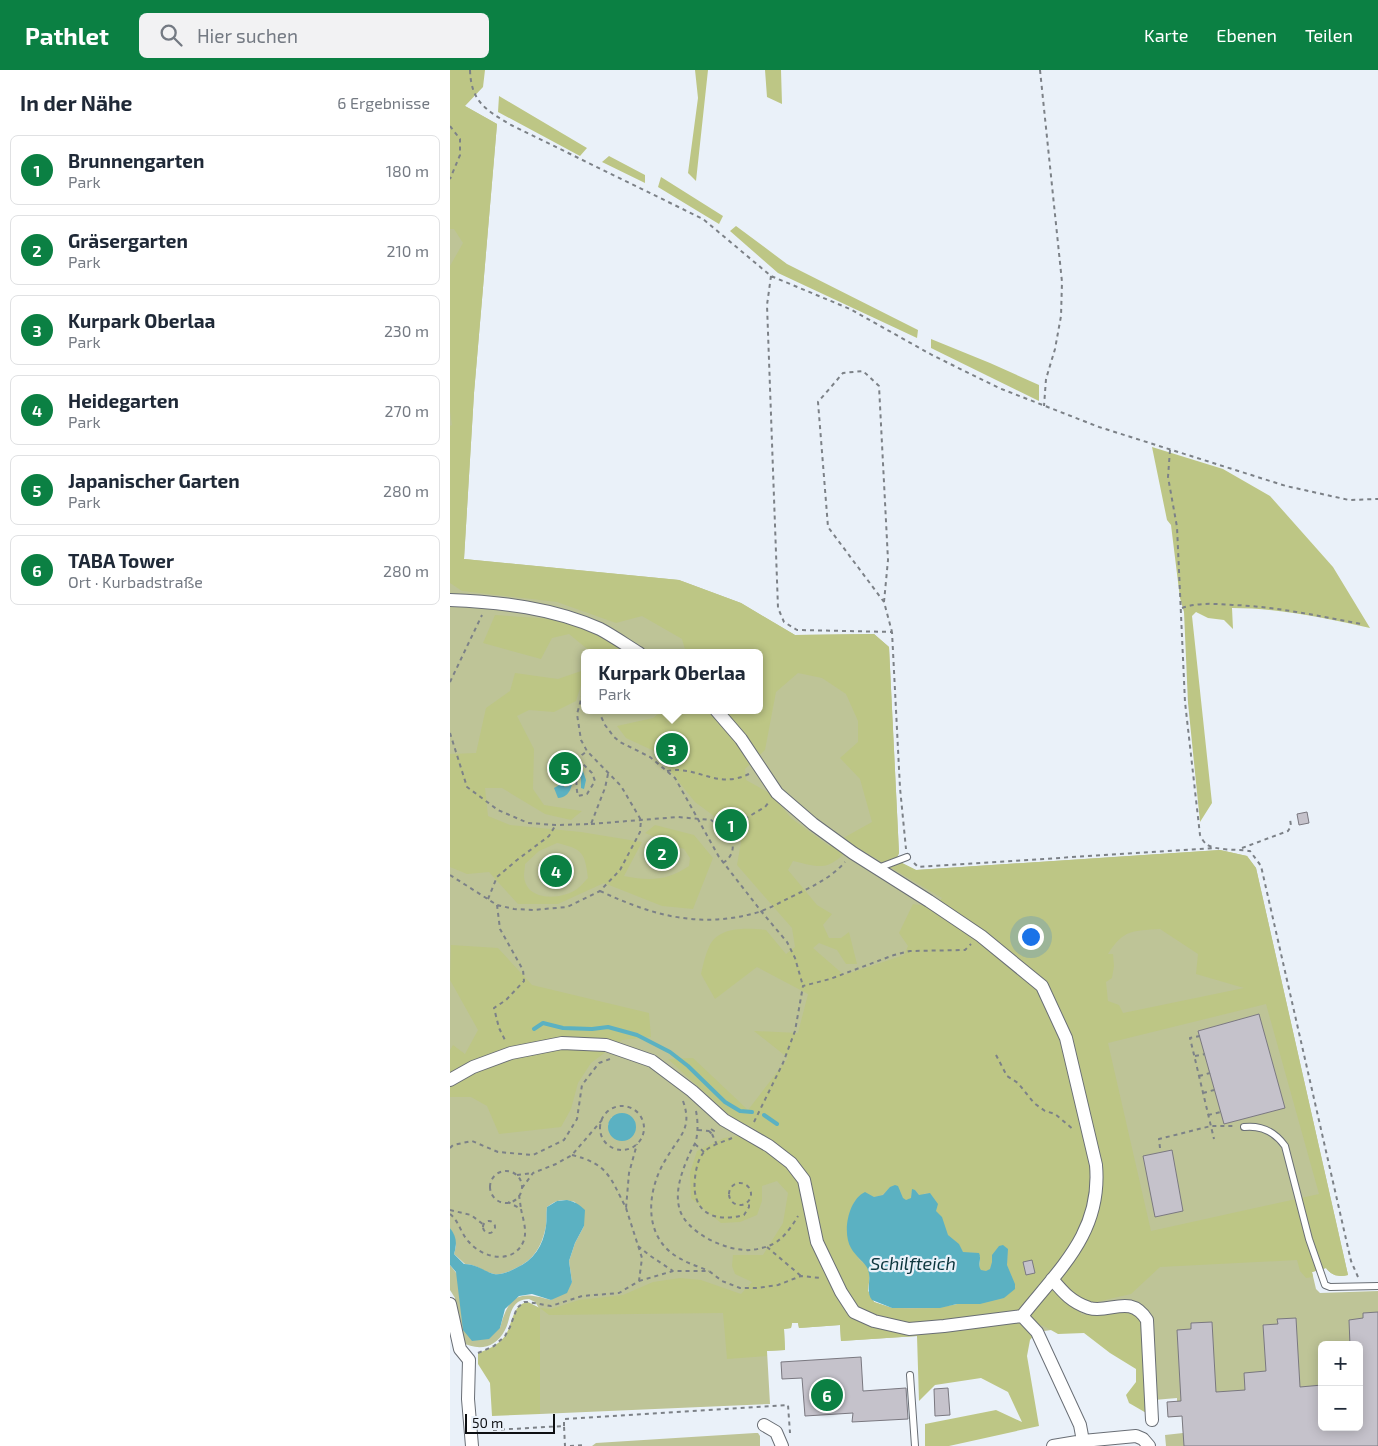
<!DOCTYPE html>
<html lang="de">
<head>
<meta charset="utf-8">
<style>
	body { margin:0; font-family:"Exo 2",sans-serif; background:#f2f2f3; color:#1f2937 }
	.controls { position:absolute; right:15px; bottom:15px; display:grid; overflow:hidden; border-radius:8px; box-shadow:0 2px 12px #0003 }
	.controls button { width:45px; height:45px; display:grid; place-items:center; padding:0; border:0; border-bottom:1px solid #e0e1e3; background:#fff; color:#1f2937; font:25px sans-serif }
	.scale { position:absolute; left:15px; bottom:12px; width:90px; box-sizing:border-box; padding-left:5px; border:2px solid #0d0f12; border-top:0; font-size:14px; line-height:18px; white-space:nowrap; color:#0d0f12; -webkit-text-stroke:4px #eaf1f9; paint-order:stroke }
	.you { position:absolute; left:580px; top:866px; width:18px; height:18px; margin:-12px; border:4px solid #fff; border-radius:50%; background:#1a73e8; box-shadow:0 0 0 8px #1a73e833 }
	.badge { display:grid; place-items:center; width:32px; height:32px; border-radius:50%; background:#0b8043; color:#fff; font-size:16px; font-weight:700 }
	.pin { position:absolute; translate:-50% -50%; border:2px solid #fff; box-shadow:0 1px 5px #0006 }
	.popup { position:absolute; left:131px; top:579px; width:182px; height:65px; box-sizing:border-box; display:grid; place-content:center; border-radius:8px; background:#fff; filter:drop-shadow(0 1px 4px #0005); font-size:16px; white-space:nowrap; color:#747a83 }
	.popup b { font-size:19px; color:#1f2937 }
	.popup::after { content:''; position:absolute; left:50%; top:100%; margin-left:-10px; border:10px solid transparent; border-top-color:#fff }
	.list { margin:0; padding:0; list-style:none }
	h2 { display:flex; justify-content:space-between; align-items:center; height:65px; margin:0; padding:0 20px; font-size:21px }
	h2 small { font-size:16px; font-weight:400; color:#747a83 }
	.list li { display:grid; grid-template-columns:32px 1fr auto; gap:15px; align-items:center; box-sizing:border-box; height:70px; margin:0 10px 10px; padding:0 10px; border:1px solid #e0e1e3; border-radius:8px }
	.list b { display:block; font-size:19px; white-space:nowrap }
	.list p { margin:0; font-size:16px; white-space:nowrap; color:#747a83 }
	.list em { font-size:16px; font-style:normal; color:#747a83 }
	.icon { flex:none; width:28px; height:28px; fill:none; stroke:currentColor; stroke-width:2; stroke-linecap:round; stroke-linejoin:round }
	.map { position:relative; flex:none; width:928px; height:1376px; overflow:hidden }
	header { display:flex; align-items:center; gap:30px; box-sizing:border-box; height:70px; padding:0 25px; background:#0b8043; color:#fff }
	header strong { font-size:24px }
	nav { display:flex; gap:28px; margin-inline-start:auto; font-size:18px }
	.search { width:350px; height:45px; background:#f2f2f3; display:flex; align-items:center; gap:12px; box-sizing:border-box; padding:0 18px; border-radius:8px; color:#747a83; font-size:19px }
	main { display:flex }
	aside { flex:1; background:#fff }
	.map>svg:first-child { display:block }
</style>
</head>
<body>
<header>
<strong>Pathlet</strong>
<div class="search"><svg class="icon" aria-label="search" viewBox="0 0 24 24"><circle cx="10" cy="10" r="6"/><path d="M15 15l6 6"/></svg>Hier suchen</div>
<nav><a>Karte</a><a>Ebenen</a><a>Teilen</a></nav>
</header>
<main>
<aside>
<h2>In der Nähe<small>6 Ergebnisse</small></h2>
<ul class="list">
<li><span class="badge">1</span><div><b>Brunnengarten</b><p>Park</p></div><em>180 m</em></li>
<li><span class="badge">2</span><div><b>Gräsergarten</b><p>Park</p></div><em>210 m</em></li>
<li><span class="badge">3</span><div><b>Kurpark Oberlaa</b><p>Park</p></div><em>230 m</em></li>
<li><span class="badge">4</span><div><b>Heidegarten</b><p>Park</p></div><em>270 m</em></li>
<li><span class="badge">5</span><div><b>Japanischer Garten</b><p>Park</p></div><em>280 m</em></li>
<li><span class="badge">6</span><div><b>TABA Tower</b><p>Ort · Kurbadstraße</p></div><em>280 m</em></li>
</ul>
</aside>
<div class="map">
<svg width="928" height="1376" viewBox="0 0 928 1376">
	<rect width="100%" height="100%" fill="#eaf1f9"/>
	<!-- green -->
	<path fill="#bec497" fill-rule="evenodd" d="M 0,0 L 15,0 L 15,36 L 47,54 L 24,323 L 14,489 L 229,510 L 291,533 L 345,565 L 424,564 L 439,577 L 449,783 L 446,790 L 466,800 L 770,780 L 797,786 L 806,798 L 898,1205 C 889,1207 882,1206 876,1198 L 862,1202 L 866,1219 L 870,1223 L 928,1221 L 928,1376 L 716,1376 L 715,1365 L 733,1363 L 732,1346 L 718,1347 L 717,1332 L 727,1332 L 727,1328 L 704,1330 L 686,1248 L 587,1262 L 467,1266 L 391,1271 L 390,1255 L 349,1258 L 348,1253 L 342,1253 L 341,1258 L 334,1259 L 335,1280 L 317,1281 L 320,1334 L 90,1344 L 89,1238 L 85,1232 L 79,1229 C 75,1229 71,1230 68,1232 C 59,1239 60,1251 55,1260 C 45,1279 28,1281 11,1272 L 4,1239 L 5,1228 L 0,1220 L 0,1195 L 50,1258 C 59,1225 68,1220 101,1230 L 122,1212 L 119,1191 L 125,1173 L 134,1156 L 125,1132 C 114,1129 107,1129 97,1137 C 96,1143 97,1150 96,1156 C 92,1176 84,1190 66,1198 C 59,1202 51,1205 44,1204 C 33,1202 26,1194 15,1194 L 4,1184 L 6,1176 L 0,1158 ZM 134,583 L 310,583 L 310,640 L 134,640 ZM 162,1047 L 182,1048 L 185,1057 L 185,1061 L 158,1055 ZM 530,1186 L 530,1234 L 442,1238 L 424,1232 L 418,1221 L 417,1196 ZM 872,1275 L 909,1275 L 909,1357 L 872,1357 Z
		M 305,1363 L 308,1363 L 310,1366 L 310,1376 L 142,1376 L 146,1373 Z"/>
	<!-- forest -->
	<path fill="#bdc685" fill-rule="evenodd" d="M 0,0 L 35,0 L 33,17 L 15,36 L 47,54 L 24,323 L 14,489 L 229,510 L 291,533 L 345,565 L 424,564 L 439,577 L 449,783 L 446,790 L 466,800 L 770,780 L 797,786 L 806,798 L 898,1205 C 889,1207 882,1206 876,1198 L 862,1202 L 863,1207 L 856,1208 L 850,1201 L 847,1190 L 710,1197 L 681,1224 L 629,1236 L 631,1245 L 664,1241 L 684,1242 L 693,1251 L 698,1344 L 679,1333 L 676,1325 L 686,1312 L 686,1299 L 660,1283 L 634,1263 L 608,1264 L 592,1255 L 580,1270 L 577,1286 L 589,1356 L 499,1376 L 475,1376 L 475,1354 L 546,1340 L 572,1352 L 558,1322 L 531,1308 L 485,1315 L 469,1331 L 467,1266 L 391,1271 L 390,1255 L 349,1258 L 348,1253 L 342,1253 L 341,1258 L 334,1259 L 335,1280 L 317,1281 L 317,1286 L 277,1289 L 273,1243 L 99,1245 L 90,1238 L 90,1344 L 42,1346 L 40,1313 L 28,1294 L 28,1283 C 39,1279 48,1275 55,1266 C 63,1254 62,1234 78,1232 L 90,1238 L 101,1239 L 129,1230 L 173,1225 L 203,1212 L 230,1208 L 251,1210 L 291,1224 L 302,1212 L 285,1204 L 282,1196 L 283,1185 L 313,1185 L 333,1153 L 338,1123 L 327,1111 L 312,1116 L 312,1131 L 307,1145 L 290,1152 L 271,1153 L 241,1128 L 240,1103 L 247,1081 L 274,1068 L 299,1064 L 307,1060 L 281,1047 L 218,989 L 243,988 L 298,1040 L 338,988 L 304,961 L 348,963 L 358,924 L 307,897 L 265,929 L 251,904 C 253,896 255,885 259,877 C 268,856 297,858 316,860 L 336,884 L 345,877 L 342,858 L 287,795 L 291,772 L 284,761 L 245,732 L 204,681 L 176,668 L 167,656 L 203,648 L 213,640 L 310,640 L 310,583 L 236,583 L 232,569 L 192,546 L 166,553 L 107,532 L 12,521 L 0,513 L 0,356 L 2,355 L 0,341 L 0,196 L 13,173 L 4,159 L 0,159 ZM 348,603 L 372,608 L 396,624 L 408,651 L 408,672 L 390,688 L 410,709 L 422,752 L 379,776 L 341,748 L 321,724 L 296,710 L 295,699 L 315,680 L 326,622 ZM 403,775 L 492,828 L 483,837 L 463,834 L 449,863 L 458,876 L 454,885 L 394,905 L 363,878 L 369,873 L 387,880 L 396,894 L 407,894 L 399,862 L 391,868 L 379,868 L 373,855 L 382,844 L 367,835 L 338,800 L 343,791 C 376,799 378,800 403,775 ZM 710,859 L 748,884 L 746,904 L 794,918 L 673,943 L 669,935 L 658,931 L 656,912 L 662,908 L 664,896 L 663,884 L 658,884 C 674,859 682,861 710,859 ZM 816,934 L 869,1124 L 701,1161 L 658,973 ZM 440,1117 L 450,1120 L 453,1129 L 456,1130 L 461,1128 L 461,1122 L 465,1120 L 471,1126 L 475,1123 L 480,1123 L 486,1131 L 486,1141 L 498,1165 L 509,1174 L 513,1182 L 518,1183 L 523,1182 L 530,1186 L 529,1198 L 531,1200 L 536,1201 L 540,1199 L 542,1192 L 542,1185 L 549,1176 L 558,1179 L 557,1195 L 566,1217 L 554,1228 L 530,1234 L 507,1234 L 490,1238 L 460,1239 L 442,1238 L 424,1232 L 418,1221 L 420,1204 L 417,1196 L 409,1190 L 399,1172 L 398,1149 L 405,1130 L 420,1125 L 424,1127 C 431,1126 435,1123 440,1117 Z
		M 245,0 L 258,0 L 246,111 L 238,103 L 248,28 Z
		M 315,0 L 331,0 L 332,34 L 317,27 Z
		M 49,26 L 137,78 L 130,86 L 48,42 Z
		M 159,86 L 195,105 L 195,113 L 152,92 Z
		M 211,107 L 273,146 L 269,154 L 208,117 Z
		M 286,156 L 337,194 L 468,260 L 467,268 L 328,203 L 280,161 Z
		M 481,269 L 540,293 L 589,315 L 589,331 L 481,278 Z
		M 702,377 L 773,399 L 820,426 L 883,497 L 920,558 C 875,548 828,538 782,538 L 783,559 L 774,550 L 758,548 L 746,542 L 742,546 L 762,733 L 750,752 L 738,633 L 734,542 L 730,528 L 721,455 L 717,450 Z
		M 45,545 L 103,549 L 155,566 L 180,583 L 142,583 L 119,564 L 102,568 L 91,589 L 33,573 Z
		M 134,600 L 134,606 L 126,631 L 104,642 L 79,640 L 67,646 L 84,679 L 83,719 L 94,735 L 132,741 L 121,750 L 95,744 L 52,718 L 35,718 L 38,746 L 60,755 L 131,762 L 192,772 L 174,806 C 199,811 217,811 239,796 L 240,788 L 234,779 L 195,763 L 205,755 L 244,765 L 263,788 L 243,839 L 212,836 L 154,813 L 108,834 L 68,834 L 39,802 L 17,804 L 0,797 L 0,684 L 26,683 L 36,638 L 60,621 L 65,603 L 108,609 ZM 107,773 C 132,779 135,782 138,808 C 135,811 131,816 127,819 C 111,830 76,832 74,806 C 74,802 75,798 75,794 L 89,781 Z
		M 1,875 L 48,878 L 82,915 L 199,943 L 201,967 L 172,970 L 141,993 L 128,1013 L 121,1039 L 111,1057 L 49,1064 L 37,1036 L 21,1027 L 0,1027 L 0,980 L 3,975 L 15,984 L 28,960 L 0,910 Z"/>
	<!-- water -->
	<path fill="#5bb1c2" d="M 128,700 L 133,701 L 136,710 L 134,719 L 131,718 L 131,708 L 125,706 C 121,716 121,727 108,728 L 104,718 L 111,714 L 115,717 L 119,716 L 120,705 Z
		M158 1057a14 14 0 1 1 28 0a14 14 0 1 1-28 0Z
		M 445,1115 L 448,1116 L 453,1128 L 456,1130 L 461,1128 L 462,1119 L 465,1120 L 469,1125 L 480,1123 L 488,1134 L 486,1141 L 492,1147 L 498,1165 L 509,1174 L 513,1182 L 529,1183 C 532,1189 527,1195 531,1200 L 536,1201 L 540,1199 L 542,1192 L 542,1185 L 549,1176 L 553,1175 L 558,1179 L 557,1195 L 565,1214 L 565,1219 L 554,1228 L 530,1234 L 507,1234 L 490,1238 L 442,1238 L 422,1230 C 415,1221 422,1210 418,1200 C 416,1193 405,1186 401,1178 C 392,1163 398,1130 415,1122 L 424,1127 L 433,1125 L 440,1117 Z
		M 117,1130 C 125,1132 129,1134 135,1140 L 134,1156 L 125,1173 L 119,1191 L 122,1212 L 117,1223 L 101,1230 L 82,1224 L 69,1226 L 55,1239 L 50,1258 L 39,1269 L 22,1271 L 13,1260 L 6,1202 L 0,1195 L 0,1158 C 7,1167 7,1174 4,1184 L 14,1194 C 27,1194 33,1201 44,1204 C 51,1205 59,1202 66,1198 C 84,1190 93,1176 96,1156 C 97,1150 96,1143 97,1137 L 107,1131 Z"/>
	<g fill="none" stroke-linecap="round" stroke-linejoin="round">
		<!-- stream -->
		<path stroke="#5bb1c2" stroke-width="4" d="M 84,959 L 93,953 L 113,958 L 142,959 L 158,957 L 187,965 L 220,982 L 238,996 L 275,1032 L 290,1041 L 302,1042
			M 314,1045 L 327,1054"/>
	</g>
	<!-- building -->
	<path fill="#c5c2cb" stroke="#7a7880" d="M 857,742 L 859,753 L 849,755 L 847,744 Z
		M 809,944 L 835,1038 L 774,1054 L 748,961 Z
		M 722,1080 L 733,1141 L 705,1147 L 693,1086 Z
		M 582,1190 L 585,1203 L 576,1205 L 573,1192 Z
		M 928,1242 L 928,1376 L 734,1376 L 732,1346 L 718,1347 L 717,1332 L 731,1331 L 727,1260 L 741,1259 L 741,1253 L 762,1252 L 766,1322 L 795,1320 L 794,1303 L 816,1301 L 813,1255 L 828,1254 L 827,1249 L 846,1248 L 850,1317 L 872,1315 L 872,1357 L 909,1357 L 909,1275 L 900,1275 L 899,1250 L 913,1248 L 913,1243 Z
		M 411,1287 L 413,1321 L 456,1318 L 458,1349 L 402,1352 L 403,1343 L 355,1346 L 352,1308 L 332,1309 L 331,1292 Z
		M 498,1318 L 500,1345 L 485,1346 L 484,1319 Z"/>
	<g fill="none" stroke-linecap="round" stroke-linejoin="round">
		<!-- lane casing -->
		<g stroke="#696e75" stroke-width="8">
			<path id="lane" d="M 428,798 L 457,787
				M 794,1057 C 812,1055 825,1062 835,1076 L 859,1169 L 875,1215 L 880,1217 L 928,1216
				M 460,1305 L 465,1376"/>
		</g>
		<!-- street casing -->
		<g stroke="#696e75" stroke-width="14">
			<path id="street" d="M 0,530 C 51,532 103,538 150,559 C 163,566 176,575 189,583
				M 0,1010 L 23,997 L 61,983 L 112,973 L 156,975 L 202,991 L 242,1021 L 274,1050 L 319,1076 L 341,1093 L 354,1110 L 367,1172 L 391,1222 L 404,1242 L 424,1251 L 459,1259 L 494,1256 L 572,1246 C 610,1198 652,1162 646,1095 L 616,968 L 592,916 L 531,866 L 479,831 L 403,783 L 363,754 L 327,723 L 291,669 L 266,640
				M 602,1209 C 613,1222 621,1232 639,1238 C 660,1244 680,1223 697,1250 L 702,1350
				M 0,1234 L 10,1279 L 19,1290 L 18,1329 L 22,1376
				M 572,1246 L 587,1262 L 630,1355 L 633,1371
				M 314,1355 L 326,1362 L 332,1376
				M 603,1376 L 633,1371 L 686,1366 L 693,1369 L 699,1376"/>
		</g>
		<!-- path -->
		<path stroke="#7c8187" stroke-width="2" stroke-dasharray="4 4" stroke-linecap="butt" d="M 20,0 C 21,32 36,40 61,55 L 253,149 L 321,206 L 400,239 L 482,285 L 549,318 L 649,357 L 836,416 L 899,430 L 928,429
			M 590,0 L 612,212 L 611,246 L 605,279 L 596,309 L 594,336
			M 0,56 L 10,69 L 10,85 L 0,109
			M 321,206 L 317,235 L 328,538 L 334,552 L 347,560 L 442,562 L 450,718 L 456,779
			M 720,380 L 718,407 L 727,457 L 735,632 L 750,765 C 751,768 754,772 756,774 C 765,781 788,779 800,781 L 811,796 L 901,1191 L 908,1207
			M 434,532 L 438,490 L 429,316 L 413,301 L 393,303 L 368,332 L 378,457 L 434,532 L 442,562
			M 732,538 C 749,532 767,534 785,535 C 828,537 869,546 911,554
			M 152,583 L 156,576
			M 0,612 L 32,545
			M 148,640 L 155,655 L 164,667 L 170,672 L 200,687 L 225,708 L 269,787 L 311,841 L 337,872 L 345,888 L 353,916
			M 0,663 L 17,717 L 48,740 L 78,753 L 106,755 L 141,754 L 155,718 L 158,704
			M 129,690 L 123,696 C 128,703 125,715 128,726 L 137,724 L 145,711 L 142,703 L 129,690 L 132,685 L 137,681
			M 217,701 C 248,695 266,720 299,704
			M 141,754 L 228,747 L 261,750 L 276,760 L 315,737 L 319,732
			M 792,778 L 838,761 L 841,756 L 840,749
			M 273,793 C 286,785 285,770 276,760
			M 464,793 L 468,797 L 764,778
			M 0,805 L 47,835 L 64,839 L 83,840 L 117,837 L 150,821 L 170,800 L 190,762 L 191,750 L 171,716 L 137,681 L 131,670 L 127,644 L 134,619
			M 150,821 C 204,846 250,859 309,842 C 320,838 331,832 341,827 C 361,817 380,809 395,792
			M 38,829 L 47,807 L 67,790 L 99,766 L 105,756
			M 47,835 L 50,859 L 73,900 L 74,911 L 56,930 L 44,938 L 49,958 L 56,972
			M 750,966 L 740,968 L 764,1069
			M 546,985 L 557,1006 L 568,1013 L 584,1033 L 595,1041 L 605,1044 L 624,1060
			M 745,986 L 755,984
			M 749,1006 L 760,1003
			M 753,1023 L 764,1020
			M 233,1031 C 243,1059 229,1066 216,1089 C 196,1121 192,1169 231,1189 C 239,1194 250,1197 259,1201
			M150 1058a22 22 0 1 1 44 0a22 22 0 1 1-44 0Z
			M 246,1041 C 248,1051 248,1061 246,1071 C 244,1076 241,1080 239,1085 C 232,1101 225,1120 229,1137 C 234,1162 277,1182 301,1180 C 310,1179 322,1176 329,1170 C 336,1165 344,1153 348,1146
			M 758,1045 L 771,1042
			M 304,1052 L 333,993 L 345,961 L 353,916 L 380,909 L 444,885 L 460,881 L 515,880 L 521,874
			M 261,1059 L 264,1061 L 262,1064 L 259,1061 Z
			M 248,1060 L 259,1061
			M 262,1064 L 267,1075
			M 282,1068 C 273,1072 261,1075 254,1082 C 248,1089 246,1099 245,1108 C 241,1143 264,1153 294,1145 L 299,1137 L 299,1131
			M 245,1074 L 254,1082
			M 0,1078 L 3,1075 L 22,1071 L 48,1082 L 83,1085 L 114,1070 L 127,1049 L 132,1015 L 149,993 L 160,989
			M 710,1078 L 709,1069 L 761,1056 L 785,1056
			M 122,1085 C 158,1094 160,1107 176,1138 L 179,1103 L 187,1074
			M40 1117a16 16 0 1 1 32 0a16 16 0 1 1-32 0Z
			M 67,1105 L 82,1103
			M279 1124a11 11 0 1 1 22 0a11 11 0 1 1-22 0Z
			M 72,1118 L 83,1103 L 106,1094 L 122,1085 L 152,1050
			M 69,1125 L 71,1139
			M 0,1140 L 21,1145 L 34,1155
			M 0,1144 C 9,1151 11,1164 19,1172 C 33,1189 65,1195 74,1170 C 77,1160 73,1149 71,1139 L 58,1132
			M33 1157a6 6 0 1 1 12 0a6 6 0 1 1-12 0Z
			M 188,1176 L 199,1185 L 223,1201
			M 317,1177 L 351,1206
			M 189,1211 L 223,1201 L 259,1201 L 272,1211 L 290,1218 L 307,1218 L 328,1215 L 351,1206 L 371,1208
			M 28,1283 L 44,1276 L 55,1266 L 60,1257 L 67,1238 L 74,1232 L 78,1232 L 101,1236 L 132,1226 L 169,1223 L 189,1211 L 192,1188 L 176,1138
			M 114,1356 L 114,1349 L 338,1335 L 340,1363
			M 43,1360 L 114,1356 L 115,1376
			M 120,1376 L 135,1375"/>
		<!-- lane -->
		<use href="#lane" stroke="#fff" stroke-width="6"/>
		<!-- street -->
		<use href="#street" stroke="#fff" stroke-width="12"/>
	</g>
	<g text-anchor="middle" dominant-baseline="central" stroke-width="4.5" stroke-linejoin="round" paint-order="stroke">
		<!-- water labels -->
		<g font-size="18" font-style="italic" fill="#0c363e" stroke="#eaf1f9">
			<text x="463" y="1193">Schilfteich</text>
		</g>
	</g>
</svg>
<div class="controls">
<button>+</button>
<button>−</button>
</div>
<div class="scale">50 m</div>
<div class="you"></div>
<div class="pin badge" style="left:281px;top:755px">1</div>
<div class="pin badge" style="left:212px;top:783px">2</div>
<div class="pin badge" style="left:222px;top:679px">3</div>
<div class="popup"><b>Kurpark Oberlaa</b>Park</div>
<div class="pin badge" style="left:106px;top:801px">4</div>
<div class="pin badge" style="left:115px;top:698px">5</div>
<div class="pin badge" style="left:377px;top:1325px">6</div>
</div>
</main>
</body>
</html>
